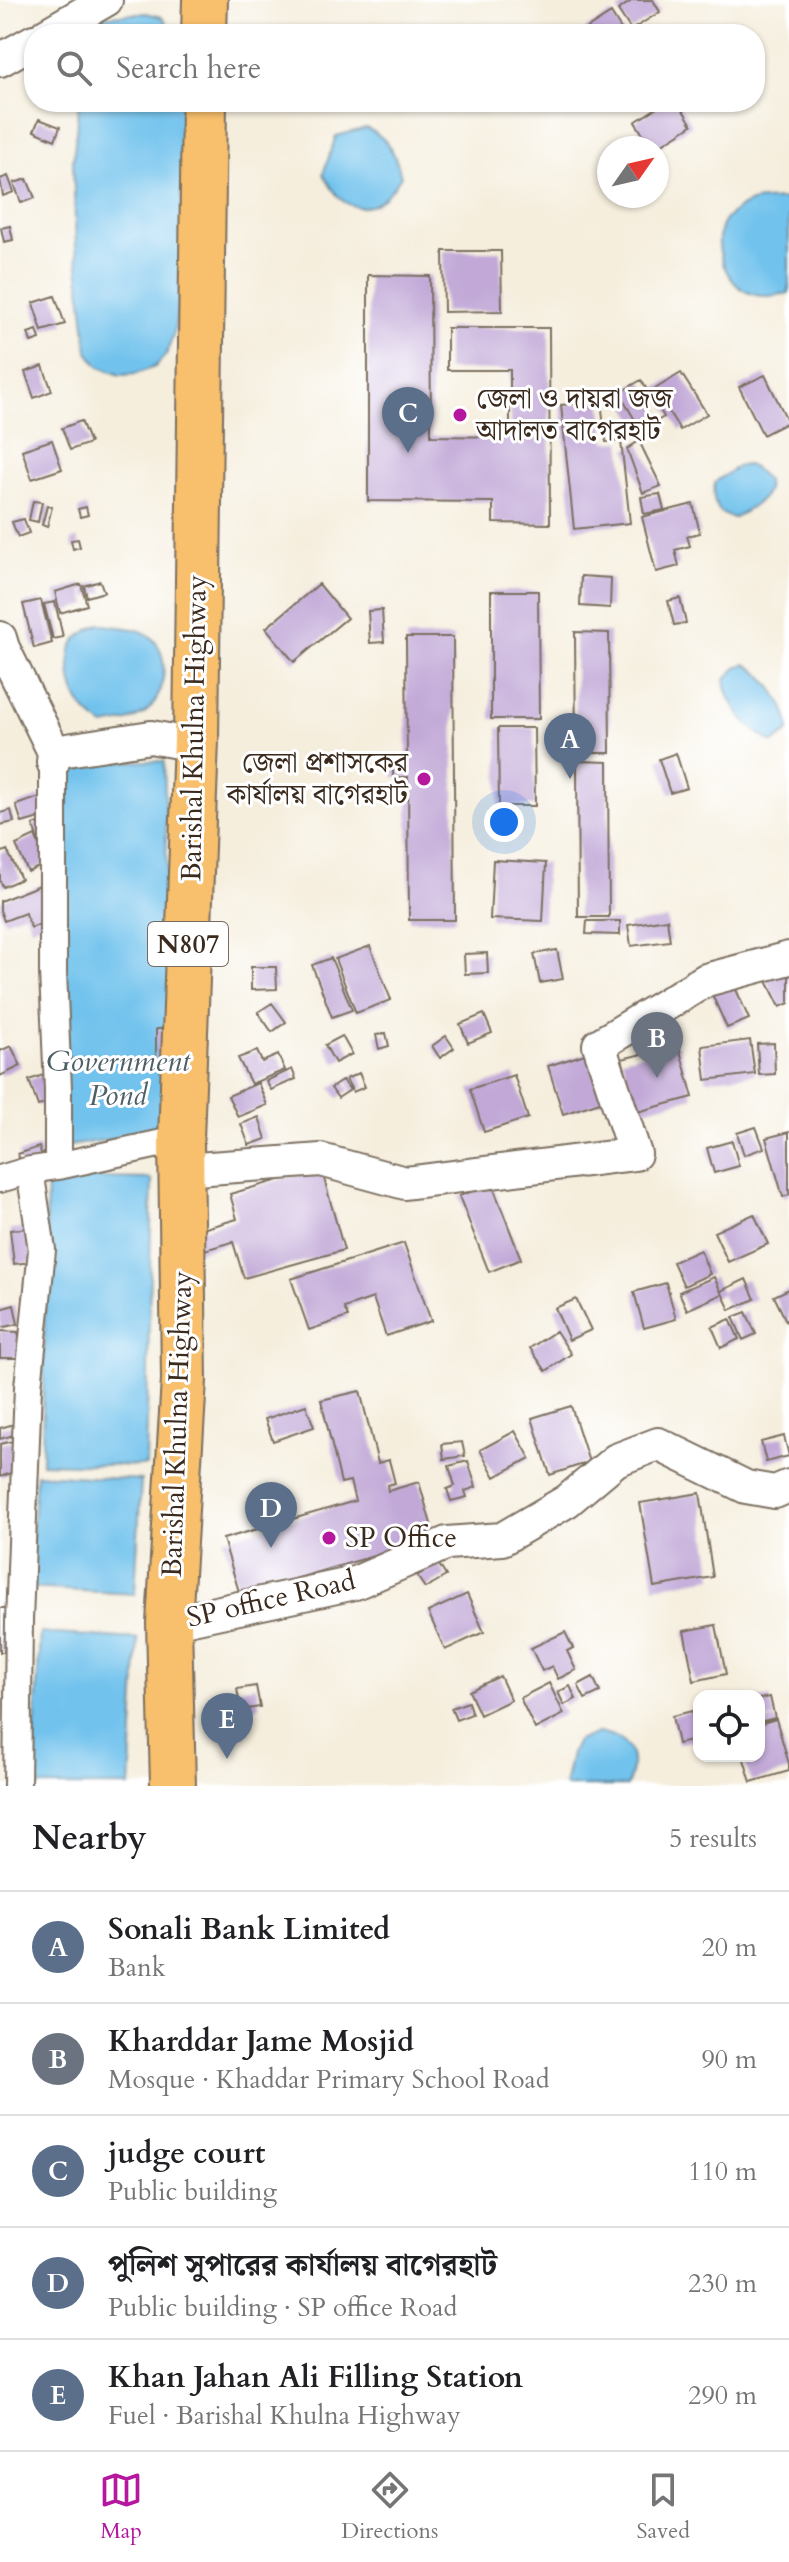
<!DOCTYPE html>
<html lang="en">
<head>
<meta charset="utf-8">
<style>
	body { margin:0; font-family:Cardo,"Noto Serif Bengali",serif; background:#f2f2f2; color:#202124 }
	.controls { position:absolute; right:24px; bottom:24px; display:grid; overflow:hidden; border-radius:16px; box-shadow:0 2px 6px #0004 }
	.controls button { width:72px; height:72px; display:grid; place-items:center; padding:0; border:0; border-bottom:2px solid #e0e0e0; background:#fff; color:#202124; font:40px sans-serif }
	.compass { position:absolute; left:597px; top:136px; width:72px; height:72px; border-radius:50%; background:#fff; box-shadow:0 2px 6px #0004; rotate:56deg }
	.you { position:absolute; left:504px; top:822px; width:28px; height:28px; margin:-20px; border:6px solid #fff; border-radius:50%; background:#1a73e8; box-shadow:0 0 0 12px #1a73e833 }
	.badge { display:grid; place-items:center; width:52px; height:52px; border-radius:50%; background:#b5179e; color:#fff; font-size:26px; font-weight:700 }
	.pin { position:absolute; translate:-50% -66px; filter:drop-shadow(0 2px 4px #0008) }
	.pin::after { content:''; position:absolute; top:42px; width:28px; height:24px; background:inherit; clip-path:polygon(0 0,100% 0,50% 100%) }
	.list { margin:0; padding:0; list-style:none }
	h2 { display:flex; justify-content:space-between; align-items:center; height:104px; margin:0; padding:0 32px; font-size:34px }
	h2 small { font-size:26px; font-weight:400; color:#757577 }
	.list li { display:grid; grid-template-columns:52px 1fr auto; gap:24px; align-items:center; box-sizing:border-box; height:112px; padding:0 32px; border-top:2px solid #e0e0e0 }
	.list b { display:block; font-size:30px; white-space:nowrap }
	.list p { margin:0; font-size:26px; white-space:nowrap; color:#757577 }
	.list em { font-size:26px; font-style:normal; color:#757577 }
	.icon { flex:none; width:44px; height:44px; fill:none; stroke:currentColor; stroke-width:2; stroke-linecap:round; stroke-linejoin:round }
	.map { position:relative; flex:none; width:789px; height:1786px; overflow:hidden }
	.search { position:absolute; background:#fff; box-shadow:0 2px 6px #0004; left:24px; right:24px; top:24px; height:88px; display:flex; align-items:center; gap:20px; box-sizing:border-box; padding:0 28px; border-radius:32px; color:#757577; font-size:30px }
	.sheet { height:664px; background:#fff }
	nav { display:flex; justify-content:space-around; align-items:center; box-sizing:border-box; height:112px; border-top:2px solid #e0e0e0; background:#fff; font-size:22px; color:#757577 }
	nav a { display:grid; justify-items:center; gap:4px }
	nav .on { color:#b5179e }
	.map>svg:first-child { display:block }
</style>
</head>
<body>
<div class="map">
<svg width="789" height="1786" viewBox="0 0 789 1786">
	<rect width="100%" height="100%" fill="#fff"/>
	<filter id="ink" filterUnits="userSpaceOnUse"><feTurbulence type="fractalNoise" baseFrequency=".0125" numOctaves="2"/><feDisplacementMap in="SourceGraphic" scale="16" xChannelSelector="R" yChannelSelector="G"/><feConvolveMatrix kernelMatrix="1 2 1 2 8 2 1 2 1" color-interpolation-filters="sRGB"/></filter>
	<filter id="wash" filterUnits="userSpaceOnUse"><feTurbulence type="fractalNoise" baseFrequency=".006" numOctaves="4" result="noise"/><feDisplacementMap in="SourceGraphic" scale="32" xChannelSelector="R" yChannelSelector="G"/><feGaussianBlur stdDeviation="1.8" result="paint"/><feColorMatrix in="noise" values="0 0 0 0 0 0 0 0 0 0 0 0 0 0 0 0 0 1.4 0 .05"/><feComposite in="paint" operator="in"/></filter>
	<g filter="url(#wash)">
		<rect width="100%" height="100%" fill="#f5eedd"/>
		<!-- water -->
		<path fill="#71c2ed" stroke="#567686" stroke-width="2" d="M 146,13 L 162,17 L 175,34 L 90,34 L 92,23 L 96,17 Z
			M 79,102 L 184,102 L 181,285 L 174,333 L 166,355 L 155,367 L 136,374 L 120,375 L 99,367 L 88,352 L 76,247 L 73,162 Z
			M 366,128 C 389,138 395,153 401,176 C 388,197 370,218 343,201 C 335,195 329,183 323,174 L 336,136 Z
			M 789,199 L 789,293 C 777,295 764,298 752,294 C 727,286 712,249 722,225 C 726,216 742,205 751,202 C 762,199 777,200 789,199 Z
			M 748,465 C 787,487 759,504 734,518 C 715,514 711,500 715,482 L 738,466 Z
			M 100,624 C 113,627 131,627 143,632 C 171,645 168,689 149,709 C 137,721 120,723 104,726 C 79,711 69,690 70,662 C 70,654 70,649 74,643 C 80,634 90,629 100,624 Z
			M 746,664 C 767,675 789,708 789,731 L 773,743 C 751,731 727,706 725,679 L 739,666 Z
			M 164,761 L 174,1129 L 63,1147 L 59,762 Z
			M 47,1177 L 152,1179 L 146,1466 L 42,1463 Z
			M 36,1474 L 141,1480 L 135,1594 L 29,1588 Z
			M 40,1633 L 138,1639 L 130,1786 L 32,1786 Z
			M 597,1733 C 630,1735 639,1757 627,1786 L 564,1786 L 571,1753 L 577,1741 Z"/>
		<g id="blocks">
			<!-- building -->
			<path fill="#c1a8d7" d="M 633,0 L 653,0 L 660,12 L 631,30 L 618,10 Z
				M 611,13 L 624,34 L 578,34 Z
				M 666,102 L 678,102 L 692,125 L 656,148 L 652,148 L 635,122 Z
				M 39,119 L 60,127 L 55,140 L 34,131 Z
				M 8,176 L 14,192 L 3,196 L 0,179 Z
				M 27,179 L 35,198 L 21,203 L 14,183 Z
				M 10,226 L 13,240 L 4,242 L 1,228 Z
				M 443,251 L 501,251 L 502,311 L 444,312 Z
				M 368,275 L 430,276 L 431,436 L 510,437 L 510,370 L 447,370 L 447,328 L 549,328 L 550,524 L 493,523 L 493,502 L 368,501 Z
				M 55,296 L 65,324 L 42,331 L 33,303 Z
				M 37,330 L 40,339 L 31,342 L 28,333 Z
				M 43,366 L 52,391 L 34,398 L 25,372 Z
				M 681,373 L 707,414 L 680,430 L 655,389 Z
				M 765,375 L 788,422 L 763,435 L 739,387 Z
				M 641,380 L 664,417 L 641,430 L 619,393 Z
				M 601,401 L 606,442 L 621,441 L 630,523 L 574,529 L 561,405 Z
				M 81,421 L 90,443 L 70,450 L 62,428 Z
				M 52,440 L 62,469 L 32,479 L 22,450 Z
				M 639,441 L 661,486 L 643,493 L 627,449 Z
				M 660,494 L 664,510 L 644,514 L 641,497 Z
				M 33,501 L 42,502 L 38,522 L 29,520 Z
				M 693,504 L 700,533 L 687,536 L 690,546 L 675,550 L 679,566 L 656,572 L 642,517 Z
				M 47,506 L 52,507 L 47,527 L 42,525 Z
				M 86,507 L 88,515 L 80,517 L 78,509 Z
				M 24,519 L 29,533 L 18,537 L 12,522 Z
				M 78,539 L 80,547 L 73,549 L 71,540 Z
				M 581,576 L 611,578 L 610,608 L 580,606 Z
				M 100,581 L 104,592 L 87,597 L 84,586 Z
				M 81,584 L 87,605 L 60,613 L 55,592 Z
				M 319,584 L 347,618 L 294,662 L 266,628 Z
				M 491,591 L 538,591 L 539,719 L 491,719 Z
				M 680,598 L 686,623 L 674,625 L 668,601 Z
				M 41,600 L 52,643 L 34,648 L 23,604 Z
				M 55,602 L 63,637 L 53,639 L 44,604 Z
				M 382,610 L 384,642 L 370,643 L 368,611 Z
				M 575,632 L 609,633 L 610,753 L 576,753 Z
				M 406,637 L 453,637 L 455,920 L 409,920 L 408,777 L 393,777 L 393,756 L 407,757 Z
				M 498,728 L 534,728 L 535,806 L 499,806 Z
				M 676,753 L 687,788 L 670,793 L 659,759 Z
				M 577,761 L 608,762 L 609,917 L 578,917 Z
				M 40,797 L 46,816 L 22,823 L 16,805 Z
				M 11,810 L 14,822 L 0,825 L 0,813 Z
				M 48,820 L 47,863 L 28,872 L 16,845 L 35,836 L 39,845 L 33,825 Z
				M 7,850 L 21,879 L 3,887 L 0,881 L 0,853 Z
				M 493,860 L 546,863 L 543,921 L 490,919 Z
				M 45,883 L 50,920 L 31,928 L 25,913 L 4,921 L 0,910 L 0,901 Z
				M 667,919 L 670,941 L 631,946 L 628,925 Z
				M 587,921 L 620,921 L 620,935 L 586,934 Z
				M 370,946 L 391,1000 L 356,1013 L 335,959 Z
				M 557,950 L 563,979 L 540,983 L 534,954 Z
				M 487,953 L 488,973 L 465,974 L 464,954 Z
				M 331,958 L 352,1010 L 332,1017 L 312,965 Z
				M 251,967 L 276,967 L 277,989 L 251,990 Z
				M 789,968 L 789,1003 L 780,1007 L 766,979 Z
				M 731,978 L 749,1019 L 727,1028 L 709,988 Z
				M 272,1003 L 286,1022 L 272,1032 L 258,1012 Z
				M 484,1014 L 492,1033 L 468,1043 L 460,1024 Z
				M 156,1029 L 167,1029 L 167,1059 L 156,1059 Z
				M 386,1033 L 389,1046 L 379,1049 L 376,1035 Z
				M 342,1036 L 352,1054 L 335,1063 L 325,1045 Z
				M 446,1036 L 454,1048 L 440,1058 L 432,1046 Z
				M 750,1040 L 755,1074 L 706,1080 L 702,1046 Z
				M 653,1043 L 655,1050 L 678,1044 L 693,1097 L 637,1112 L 622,1059 L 642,1054 L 641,1047 Z
				M 774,1043 L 775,1074 L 759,1075 L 757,1044 Z
				M 11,1046 L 21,1066 L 0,1076 L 0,1051 Z
				M 257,1051 L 262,1062 L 278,1055 L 285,1070 L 251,1084 L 238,1058 Z
				M 588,1053 L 603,1101 L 563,1114 L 548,1066 Z
				M 292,1069 L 296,1079 L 271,1090 L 266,1081 Z
				M 359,1073 L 365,1087 L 353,1092 L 346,1079 Z
				M 43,1075 L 51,1102 L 38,1106 L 29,1080 Z
				M 514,1075 L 528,1118 L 484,1132 L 470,1089 Z
				M 343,1080 L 350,1090 L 338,1098 L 331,1088 Z
				M 258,1083 L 267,1105 L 238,1117 L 228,1096 Z
				M 259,1117 L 266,1139 L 249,1145 L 241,1124 Z
				M 756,1127 L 764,1148 L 744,1155 L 737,1133 Z
				M 789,1132 L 789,1195 L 783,1197 L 766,1138 Z
				M 732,1141 L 739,1166 L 714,1173 L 707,1148 Z
				M 39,1147 L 43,1159 L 21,1165 L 18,1154 Z
				M 321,1168 L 344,1250 L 244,1278 L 233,1242 L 197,1252 L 192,1232 L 237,1219 L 230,1194 Z
				M 492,1184 L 521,1259 L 489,1272 L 459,1196 Z
				M 754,1214 L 768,1244 L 728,1262 L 714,1232 Z
				M 29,1228 L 32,1262 L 14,1264 L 10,1230 Z
				M 404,1243 L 431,1321 L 386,1336 L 373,1298 L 344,1308 L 348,1317 L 309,1330 L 291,1279 Z
				M 700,1250 L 710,1274 L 684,1286 L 673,1262 Z
				M 714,1277 L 722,1294 L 687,1310 L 679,1292 Z
				M 746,1279 L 755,1299 L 730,1310 L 721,1291 Z
				M 666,1283 L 676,1319 L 644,1328 L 634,1292 Z
				M 789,1289 L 789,1322 L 787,1323 L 774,1296 Z
				M 576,1299 L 591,1330 L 569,1340 L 555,1308 Z
				M 14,1305 L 18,1324 L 0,1328 L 0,1309 Z
				M 746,1312 L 756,1334 L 743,1340 L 733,1317 Z
				M 730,1319 L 739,1339 L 721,1348 L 712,1327 Z
				M 0,1331 L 18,1332 L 24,1358 L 0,1358 Z
				M 556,1331 L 571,1354 L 546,1371 L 530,1348 Z
				M 360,1391 L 378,1463 L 389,1460 L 395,1483 L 387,1485 L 388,1491 L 419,1482 L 435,1538 L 240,1595 L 223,1539 L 355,1501 L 350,1481 L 341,1483 L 321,1400 Z
				M 306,1405 L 314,1427 L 273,1441 L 265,1419 Z
				M 571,1406 L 589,1462 L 550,1475 L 532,1418 Z
				M 18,1423 L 21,1433 L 0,1439 L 0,1428 Z
				M 515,1431 L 530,1458 L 495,1477 L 480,1450 Z
				M 784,1436 L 789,1456 L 766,1462 L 761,1442 Z
				M 13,1441 L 19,1470 L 0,1477 L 0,1444 Z
				M 462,1442 L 465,1456 L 444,1459 L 442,1444 Z
				M 468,1461 L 476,1487 L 465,1491 L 467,1497 L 451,1501 L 447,1489 L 455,1486 L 449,1466 Z
				M 700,1493 L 713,1577 L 654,1587 L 640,1503 Z
				M 438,1563 L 446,1576 L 425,1588 L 417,1576 Z
				M 467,1594 L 484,1632 L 445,1650 L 428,1612 Z
				M 0,1608 L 7,1608 L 4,1652 L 0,1652 Z
				M 716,1625 L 726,1674 L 694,1681 L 684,1631 Z
				M 565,1632 L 573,1648 L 567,1651 L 576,1670 L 558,1679 L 552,1666 L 542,1671 L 531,1648 Z
				M 500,1676 L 511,1700 L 480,1715 L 469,1691 Z
				M 593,1677 L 600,1692 L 585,1699 L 578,1685 Z
				M 549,1683 L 564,1714 L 535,1729 L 520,1698 Z
				M 256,1686 L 260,1707 L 241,1710 L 237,1689 Z
				M 570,1686 L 576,1699 L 564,1705 L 558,1692 Z
				M 770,1697 L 775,1718 L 759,1722 L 759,1699 Z
				M 468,1702 L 472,1714 L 456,1720 L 451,1708 Z
				M 692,1711 L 699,1739 L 678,1744 L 672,1716 Z
				M 776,1719 L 789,1764 L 789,1771 L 751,1782 L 743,1756 L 759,1756 L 759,1724 Z"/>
		</g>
	</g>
	<g filter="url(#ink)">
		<use href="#blocks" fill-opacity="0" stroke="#7c6f61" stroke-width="2"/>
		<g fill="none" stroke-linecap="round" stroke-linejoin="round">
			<!-- minor casing -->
			<g stroke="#7c6f61" stroke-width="30">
				<path id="minor" d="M 53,762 L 53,972 L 58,1089 L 58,1166
					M 0,1179 L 30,1170 L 58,1166 L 181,1139
					M 17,1786 L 19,1621 L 28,1387 L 42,1250 L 30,1170"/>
			</g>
			<!-- tertiary casing -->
			<g stroke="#7c6f61" stroke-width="36">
				<path id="tertiary" d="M 47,34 L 106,0
					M 0,60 L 34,41
					M 0,638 L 3,648 L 54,752 L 53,762
					M 54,752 L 151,737 L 178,742 L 196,740
					M 182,1170 L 321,1160 L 405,1183 L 635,1154 L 599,1045 L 706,980 L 789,958
					M 169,1623 L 355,1583 L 447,1543 L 502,1539 L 567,1501 L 616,1460 L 658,1444 L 746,1487 L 775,1492 L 789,1486"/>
			</g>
			<!-- trunk casing -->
			<g stroke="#7c6f61" stroke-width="48">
				<path id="trunk" d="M 204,34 L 205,0
					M 173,1786 L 169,1623 L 184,1380 L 181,1139 L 196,740 L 204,102"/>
			</g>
			<!-- minor -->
			<use href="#minor" stroke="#fff" stroke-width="26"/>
			<!-- tertiary -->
			<use href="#tertiary" stroke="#fff" stroke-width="32"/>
			<!-- trunk -->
			<use href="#trunk" stroke="#f8bf6c" stroke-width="44"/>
		</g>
	</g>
	<!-- markers -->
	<g fill="#b5179e" stroke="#fff" stroke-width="3">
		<circle cx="460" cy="415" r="8"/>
		<circle cx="424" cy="779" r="8"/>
		<circle cx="329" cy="1538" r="8"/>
	</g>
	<g text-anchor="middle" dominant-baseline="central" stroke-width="6" stroke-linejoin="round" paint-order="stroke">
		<!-- shield labels -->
		<rect fill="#fff" stroke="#766a62" stroke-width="2" x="148" y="922" width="80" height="44" rx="6"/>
		<g font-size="26" font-weight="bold" fill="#3b2a1e">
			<text x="188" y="944">N807</text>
		</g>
		<!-- poi labels -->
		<g font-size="28" fill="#3b2a1e" stroke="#fff" text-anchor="start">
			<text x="476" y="399">জেলা ও দায়রা জজ<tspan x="476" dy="32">আদালত বাগেরহাট</tspan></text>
			<text x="408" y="763" text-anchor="end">জেলা প্রশাসকের<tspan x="408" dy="32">কার্যালয় বাগেরহাট</tspan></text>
			<text x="345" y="1538">SP Office</text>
		</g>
		<!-- street labels -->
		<g font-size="28" fill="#3b2a1e" stroke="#fff">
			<text transform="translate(194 728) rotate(-89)">Barishal Khulna Highway</text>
			<text transform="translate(177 1424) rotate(-88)">Barishal Khulna Highway</text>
			<text transform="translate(271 1599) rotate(-13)">SP office Road</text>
		</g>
		<!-- water labels -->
		<g font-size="30" font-style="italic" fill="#4e5f66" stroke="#fff">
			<text x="118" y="1061">Government<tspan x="118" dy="34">Pond</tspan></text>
		</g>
	</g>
</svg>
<div class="controls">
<button><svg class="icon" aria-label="locate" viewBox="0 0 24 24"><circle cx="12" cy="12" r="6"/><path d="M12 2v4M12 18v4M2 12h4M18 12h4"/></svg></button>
</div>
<svg class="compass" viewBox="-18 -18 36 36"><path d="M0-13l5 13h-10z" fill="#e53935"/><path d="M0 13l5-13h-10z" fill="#757577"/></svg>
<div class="you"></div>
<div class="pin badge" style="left:570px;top:779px;background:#5c6f8a">A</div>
<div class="pin badge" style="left:657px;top:1078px;background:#6b7280">B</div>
<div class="pin badge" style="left:408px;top:453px;background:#5c6f8a">C</div>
<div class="pin badge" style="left:271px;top:1548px;background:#5c6f8a">D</div>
<div class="pin badge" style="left:227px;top:1759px;background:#5c6f8a">E</div>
<div class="search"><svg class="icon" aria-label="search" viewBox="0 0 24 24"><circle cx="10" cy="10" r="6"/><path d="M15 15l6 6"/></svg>Search here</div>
</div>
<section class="sheet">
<h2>Nearby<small>5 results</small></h2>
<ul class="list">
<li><span class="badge" style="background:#5c6f8a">A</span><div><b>Sonali Bank Limited</b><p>Bank</p></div><em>20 m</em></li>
<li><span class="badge" style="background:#6b7280">B</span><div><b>Kharddar Jame Mosjid</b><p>Mosque · Khaddar Primary School Road</p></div><em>90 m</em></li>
<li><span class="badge" style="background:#5c6f8a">C</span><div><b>judge court</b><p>Public building</p></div><em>110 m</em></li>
<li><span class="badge" style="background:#5c6f8a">D</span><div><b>পুলিশ সুপারের কার্যালয় বাগেরহাট</b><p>Public building · SP office Road</p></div><em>230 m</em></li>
<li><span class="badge" style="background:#5c6f8a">E</span><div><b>Khan Jahan Ali Filling Station</b><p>Fuel · Barishal Khulna Highway</p></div><em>290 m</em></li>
</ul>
</section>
<nav>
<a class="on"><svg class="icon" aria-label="map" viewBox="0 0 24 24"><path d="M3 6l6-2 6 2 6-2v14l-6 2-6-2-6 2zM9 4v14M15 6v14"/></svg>Map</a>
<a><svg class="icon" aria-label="directions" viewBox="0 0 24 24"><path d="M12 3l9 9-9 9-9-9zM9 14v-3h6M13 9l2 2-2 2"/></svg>Directions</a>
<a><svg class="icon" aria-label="saved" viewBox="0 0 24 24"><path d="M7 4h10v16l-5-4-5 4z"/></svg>Saved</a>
</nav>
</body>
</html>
